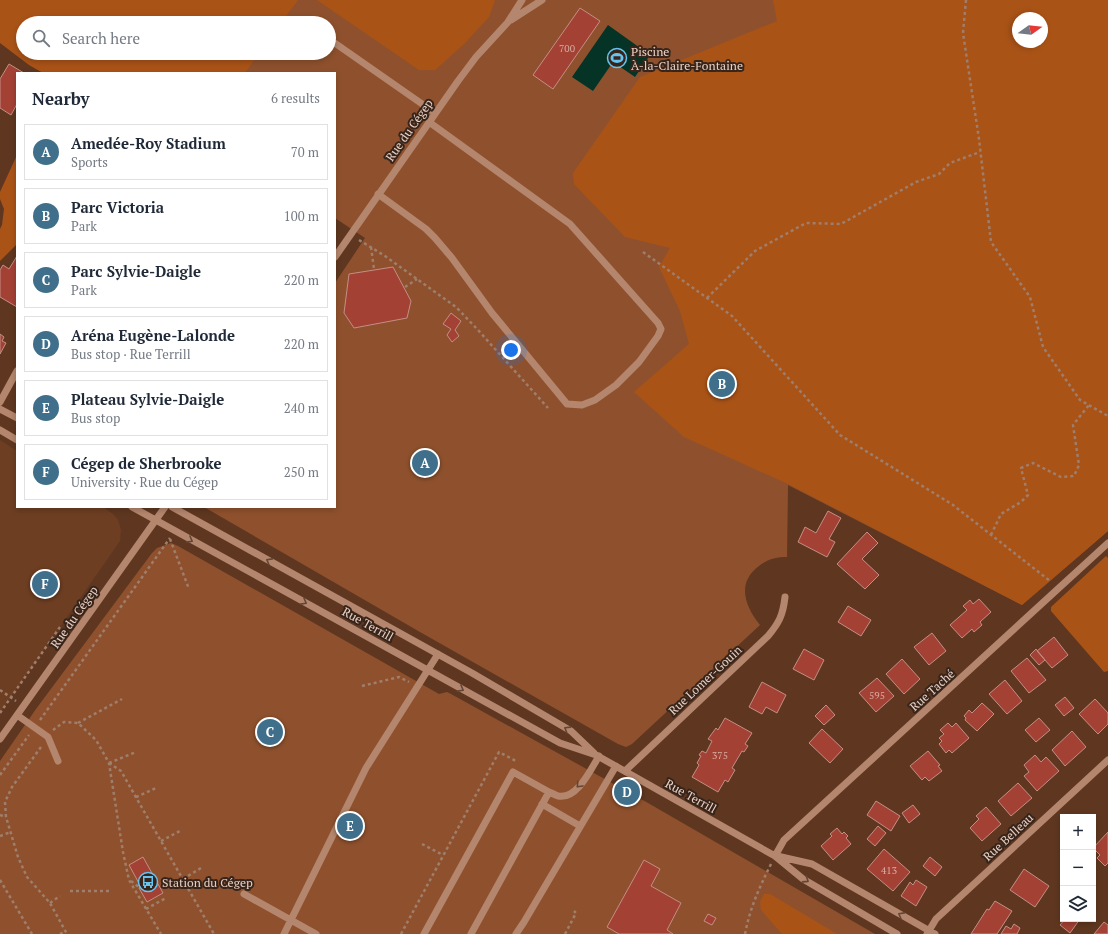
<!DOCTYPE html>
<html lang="en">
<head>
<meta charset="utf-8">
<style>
	body { margin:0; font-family:"PT Serif",serif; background:#f2f2f3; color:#1f2937 }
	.controls { position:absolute; right:12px; bottom:12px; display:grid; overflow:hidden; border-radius:0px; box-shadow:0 2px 6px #0003 }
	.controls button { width:36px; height:36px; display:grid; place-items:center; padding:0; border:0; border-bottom:1px solid #e0e1e3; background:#fff; color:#1f2937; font:20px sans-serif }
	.compass { position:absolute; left:1012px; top:12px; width:36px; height:36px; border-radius:50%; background:#fff; box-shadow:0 2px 6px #0003; rotate:75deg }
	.you { position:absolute; left:511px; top:350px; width:14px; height:14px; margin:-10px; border:3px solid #fff; border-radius:50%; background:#1a73e8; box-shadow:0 0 0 6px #1a73e833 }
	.badge { display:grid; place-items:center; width:26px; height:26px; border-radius:50%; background:#3f6f8a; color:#fff; font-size:13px; font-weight:700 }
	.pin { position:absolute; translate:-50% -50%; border:2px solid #fff; box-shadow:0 1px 4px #0006 }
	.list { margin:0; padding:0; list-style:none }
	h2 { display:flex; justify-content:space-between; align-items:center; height:52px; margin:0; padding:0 16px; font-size:17px }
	h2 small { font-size:13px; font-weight:400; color:#747a83 }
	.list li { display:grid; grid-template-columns:26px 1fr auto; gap:12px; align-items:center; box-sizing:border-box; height:56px; margin:0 8px 8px; padding:0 8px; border:1px solid #e0e1e3; border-radius:0px }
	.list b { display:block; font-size:15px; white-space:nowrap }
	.list p { margin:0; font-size:13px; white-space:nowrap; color:#747a83 }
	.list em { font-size:13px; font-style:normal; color:#747a83 }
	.icon { flex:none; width:22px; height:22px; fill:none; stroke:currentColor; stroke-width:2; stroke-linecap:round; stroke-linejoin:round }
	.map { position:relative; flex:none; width:1108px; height:934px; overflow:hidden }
	.search { position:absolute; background:#fff; box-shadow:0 2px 6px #0003; left:16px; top:16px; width:320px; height:44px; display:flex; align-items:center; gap:10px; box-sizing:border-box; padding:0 14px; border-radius:22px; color:#747a83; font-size:15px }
	.panel { position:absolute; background:#fff; box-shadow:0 2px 6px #0003; left:16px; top:72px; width:320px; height:436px; border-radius:0px }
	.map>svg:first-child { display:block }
</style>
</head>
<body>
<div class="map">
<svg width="1108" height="934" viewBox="0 0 1108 934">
	<rect width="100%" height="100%" fill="#5f3720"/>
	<!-- built -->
	<path fill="#6d3e22" d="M 0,440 L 17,451 L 17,507 L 103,507 L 113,514 L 118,520 L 121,530 L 120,541 L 0,713 Z"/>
	<!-- green -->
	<path fill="#8f512d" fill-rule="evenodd" d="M 23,0 L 1108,0 L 1108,531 L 1022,605 L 788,485 L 787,557 C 776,557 768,559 759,566 C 736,583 745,606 760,625 L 632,744 L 626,747 L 618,744 L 420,632 L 204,507 L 335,507 L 335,283 L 365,238 L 335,218 L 335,73 L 128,73 L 99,53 L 329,53 L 329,23 L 56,23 ZM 1018,18 L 1042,18 L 1042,42 L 1018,42 Z
		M 171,543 L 178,546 L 439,694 L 447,692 L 451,694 L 648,803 L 875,934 L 0,934 L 0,761 L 36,709 L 152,553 L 157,548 Z"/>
	<!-- forest -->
	<path fill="#aa5317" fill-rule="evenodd" d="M 0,0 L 298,0 L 281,23 L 23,23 L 23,53 L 259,53 L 245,73 L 43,73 L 29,65 L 0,43 Z
		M 317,0 L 495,0 L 489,17 L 464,44 L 435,70 L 419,70 Z
		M 773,0 L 1108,0 L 1108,531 L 1022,605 L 788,484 L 684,437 L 634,392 L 689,344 L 680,311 L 659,267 L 670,248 L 625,237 L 574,184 L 573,173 L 640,77 L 777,21 ZM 1018,18 L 1042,18 L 1042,42 L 1018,42 Z
		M 17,155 L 17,244 L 0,261 L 0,229 L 2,225 L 4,209 L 0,199 L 0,192 Z
		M 1106,556 L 1108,558 L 1108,671 L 1104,672 L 1051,611 L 1051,607 Z
		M 764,894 L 770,894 L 837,934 L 782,934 L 761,910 L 760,902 Z"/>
	<!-- water -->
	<path fill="#053326" d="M 608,25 L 650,55 L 635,77 L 613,62 L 593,91 L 572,77 Z"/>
	<!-- building -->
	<path fill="#a34135" stroke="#c48e85" d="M 580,8 L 600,21 L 553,89 L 533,75 Z
		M 9,64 L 24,73 L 17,73 L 17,104 L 11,115 L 0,108 L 0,79 Z
		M 17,256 L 17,307 L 0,297 L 0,270 L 3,265 L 9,269 Z
		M 393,267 L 411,301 L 407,318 L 354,328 L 344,313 L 349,274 Z
		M 451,313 L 461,321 L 455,330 L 459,336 L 452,342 L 447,335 L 451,329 L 443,324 Z
		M 0,334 L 4,337 L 2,341 L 6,343 L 0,354 Z
		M 828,511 L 841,518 L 829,539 L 835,542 L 827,557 L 798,542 L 805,527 L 816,533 Z
		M 867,532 L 878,543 L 862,559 L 879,575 L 865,589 L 837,564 Z
		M 979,599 L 991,612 L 980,622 L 982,625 L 974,632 L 972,629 L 962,638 L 950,625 L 967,610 L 963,606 L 970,600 L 973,604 Z
		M 848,606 L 871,620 L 861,636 L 838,622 Z
		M 932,633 L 946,651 L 929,665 L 914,647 Z
		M 1054,637 L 1068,655 L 1052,668 L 1037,651 Z
		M 804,649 L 824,660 L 814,680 L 793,669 Z
		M 1036,649 L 1045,660 L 1039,665 L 1030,655 Z
		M 1027,658 L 1046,680 L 1029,693 L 1011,671 Z
		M 902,659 L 920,679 L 904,694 L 886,674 Z
		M 877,678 L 894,696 L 876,712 L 859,693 Z
		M 1005,680 L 1022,701 L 1007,714 L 989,694 Z
		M 762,682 L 786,695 L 777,713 L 766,707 L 762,714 L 749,707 Z
		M 1065,697 L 1074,708 L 1064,716 L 1055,705 Z
		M 1095,699 L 1108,713 L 1108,724 L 1098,734 L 1079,714 Z
		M 982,703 L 994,714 L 977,731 L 965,720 L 966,718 L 964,716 L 969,710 L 972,713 Z
		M 826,705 L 835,715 L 824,725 L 815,716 Z
		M 725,718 L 752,733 L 745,744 L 748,746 L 744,752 L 742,751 L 732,768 L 735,770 L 728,782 L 725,780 L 718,792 L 692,777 L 699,765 L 697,763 L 701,756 L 699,755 L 702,751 L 706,753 L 712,741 L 708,739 L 716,728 L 718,730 Z
		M 1039,718 L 1050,730 L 1036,742 L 1025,730 Z
		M 948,723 L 952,727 L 956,723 L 969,738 L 952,753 L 949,750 L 946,753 L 939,744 L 942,741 L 939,738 L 944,734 L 940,730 Z
		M 822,729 L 843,749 L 830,763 L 809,743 Z
		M 1072,731 L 1086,747 L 1065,766 L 1052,750 Z
		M 928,751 L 940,765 L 938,766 L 942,771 L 929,781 L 925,777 L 922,780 L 910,766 Z
		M 1035,755 L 1041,762 L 1046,757 L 1059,771 L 1037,791 L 1024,776 L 1029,772 L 1024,765 Z
		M 1018,783 L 1032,798 L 1011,816 L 998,801 Z
		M 876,801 L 900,816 L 891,831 L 867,815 Z
		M 913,805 L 920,814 L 909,823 L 902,813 Z
		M 986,807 L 1001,824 L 982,841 L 970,828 L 979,819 L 976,816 Z
		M 878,826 L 886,833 L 875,846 L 867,839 Z
		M 837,828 L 842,834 L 844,832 L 848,836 L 846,838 L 851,844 L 833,860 L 821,846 L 832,836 L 830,834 Z
		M 1108,832 L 1108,863 L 1105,866 L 1097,858 L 1100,855 L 1093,848 Z
		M 884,849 L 910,872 L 893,891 L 867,869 Z
		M 143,857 L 163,893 L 147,902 L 139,888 L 141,887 L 129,865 Z
		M 930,857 L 942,867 L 935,876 L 923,866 Z
		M 644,860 L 660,869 L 651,886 L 681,903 L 667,930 L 673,934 L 619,934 L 607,927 Z
		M 1024,869 L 1049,886 L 1035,907 L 1010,890 Z
		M 916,880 L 927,887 L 916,906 L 901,896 L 910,882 L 913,885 Z
		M 995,901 L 1012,911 L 997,934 L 971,934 L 987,909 L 989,910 Z
		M 708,914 L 716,918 L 712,925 L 704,921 Z
		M 1065,919 L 1080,919 L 1070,933 L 1060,925 Z
		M 1104,922 L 1108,925 L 1108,934 L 1094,934 Z
		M 1014,924 L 1020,928 L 1017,934 L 1001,934 L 1006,926 L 1011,929 Z"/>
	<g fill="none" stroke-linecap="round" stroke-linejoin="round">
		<!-- path -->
		<path stroke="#9f7e6c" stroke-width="2.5" stroke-dasharray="3 3" stroke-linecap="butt" d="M 966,0 L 963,33 L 979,139 L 991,242 L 1030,297 L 1043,347 L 1080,400 L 1108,416
			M 359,240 L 385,256 L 456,307 L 478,330 L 548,408
			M 371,247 L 374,269
			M 643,252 L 732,316 L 840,435 L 953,505 L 1050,581
			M 405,287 L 417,279
			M 707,298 L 755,251 L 806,223 L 841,224 L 916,182 L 939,174 L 950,163 L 980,152
			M 991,535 L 1001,514 L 1021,502 L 1028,495 L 1021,468 L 1033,463 L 1061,477 L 1074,476 L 1079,465 L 1073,425 L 1089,405
			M 170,539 L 189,589
			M 362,686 L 399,677 L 409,682
			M 0,690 L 16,701
			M 0,713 L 60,627
			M 40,720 L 170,538
			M 78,723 L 122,699
			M 53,730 L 64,722 L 78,723 L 96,740 L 109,763 L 123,852 L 129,880 L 161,934
			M 41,747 L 12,787 L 5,802 L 6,817 L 18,857 L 27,877 L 50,903 L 67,934
			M 109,763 L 121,771 L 214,934
			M 109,763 L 136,752
			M 0,775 L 29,735
			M 136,797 L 156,788
			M 0,815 L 6,817
			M 0,836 L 11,832
			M 161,841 L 180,831
			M 422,844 L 443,855
			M 183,879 L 201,868
			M 0,880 L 32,934
			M 131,881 L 140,888
			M 70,891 L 111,891
			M 50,903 L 60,896
			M 146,909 L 166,898
			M 60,934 L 65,931
			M 401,934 L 499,752 L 516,761
			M 565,934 L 576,913 L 574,911
			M 745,934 C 750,908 759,888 771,864"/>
		<!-- minor -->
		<path stroke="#b4866d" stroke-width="7" d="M 511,20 L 542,0
			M 305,22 L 306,23
			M 329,39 L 435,113
			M 378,194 L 426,229 L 435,238 L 452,258 L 492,313 L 567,404 L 582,405 L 595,400 L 616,385 L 639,362 L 658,336 L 661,329 L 658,323 L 570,224 L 429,122
			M 335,257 L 458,81 L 476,57 L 508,22 L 522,0
			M 0,402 L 17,371
			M 0,409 L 17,418
			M 0,430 L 17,440
			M 132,507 L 560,743 L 596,755 L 775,856 L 803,879 L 897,934
			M 172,507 L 472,673 L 571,731 L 594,753
			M 17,715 L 48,737 L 58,761
			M 0,739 L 165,507
			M 625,771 L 768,636 C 779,623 783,615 785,597
			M 549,792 C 552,793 555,795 558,796 C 577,800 591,769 599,756
			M 542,804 L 580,826
			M 775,856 L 784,840 L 1108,543
			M 777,856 L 812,864 L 935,934
			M 244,894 L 316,934
			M 284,934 L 366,768 L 438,654
			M 424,934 L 513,772 L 549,792 L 471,934
			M 516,934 L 524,922 L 616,766
			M 927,934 L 936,919 L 1108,760"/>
	</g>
	<!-- one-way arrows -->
	<defs><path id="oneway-chevron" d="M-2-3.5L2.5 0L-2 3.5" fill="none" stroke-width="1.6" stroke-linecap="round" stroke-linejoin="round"/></defs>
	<g stroke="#634637">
		<use href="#oneway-chevron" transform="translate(190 540) rotate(29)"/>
		<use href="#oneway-chevron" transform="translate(269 561) rotate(-151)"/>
		<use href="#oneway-chevron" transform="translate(304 602) rotate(29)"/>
		<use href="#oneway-chevron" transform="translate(461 689) rotate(29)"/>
		<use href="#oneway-chevron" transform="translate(567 729) rotate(-148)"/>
		<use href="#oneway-chevron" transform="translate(579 785) rotate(133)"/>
		<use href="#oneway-chevron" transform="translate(806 880) rotate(33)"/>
		<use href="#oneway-chevron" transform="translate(901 915) rotate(-151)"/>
	</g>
	<!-- icons -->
	<defs>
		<g id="stadium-ring" transform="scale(1)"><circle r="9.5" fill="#37241a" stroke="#66c4ef" stroke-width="1.5"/><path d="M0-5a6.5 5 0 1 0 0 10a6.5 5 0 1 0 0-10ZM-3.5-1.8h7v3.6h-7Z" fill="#66c4ef"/></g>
		<g id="bus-ring" transform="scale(1)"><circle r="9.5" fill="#37241a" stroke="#66c4ef" stroke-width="1.5"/><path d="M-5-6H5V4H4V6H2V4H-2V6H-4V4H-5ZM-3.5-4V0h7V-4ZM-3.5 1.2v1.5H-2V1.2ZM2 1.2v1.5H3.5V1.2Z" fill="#66c4ef"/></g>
	</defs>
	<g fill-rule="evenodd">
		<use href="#stadium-ring" x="617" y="58"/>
		<use href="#bus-ring" x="148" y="882"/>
	</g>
	<g text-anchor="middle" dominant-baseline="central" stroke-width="4" stroke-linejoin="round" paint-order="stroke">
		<!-- number labels -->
		<g font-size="10" fill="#d8aca0">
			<text x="567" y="48">700</text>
			<text x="877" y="695">595</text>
			<text x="720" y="755">375</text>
			<text x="889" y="870">413</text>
		</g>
		<!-- poi labels -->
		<g font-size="12" fill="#ead0c3" stroke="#37241a" text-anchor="start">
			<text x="631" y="51">Piscine<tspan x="631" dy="14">À-la-Claire-Fontaine</tspan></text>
			<text x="162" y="882">Station du Cégep</text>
		</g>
		<!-- street labels -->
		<g font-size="12" fill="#ead0c3" stroke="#37241a">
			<text transform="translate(409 130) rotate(-55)">Rue du Cégep</text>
			<text transform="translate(74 617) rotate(-55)">Rue du Cégep</text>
			<text transform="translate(368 624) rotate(29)">Rue Terrill</text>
			<text transform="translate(705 680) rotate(-43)">Rue Lomer-Gouin</text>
			<text transform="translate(932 690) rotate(-42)">Rue Taché</text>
			<text transform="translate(691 796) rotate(29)">Rue Terrill</text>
			<text transform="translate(1008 837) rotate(-43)">Rue Belleau</text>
		</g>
	</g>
</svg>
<div class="controls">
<button>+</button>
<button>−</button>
<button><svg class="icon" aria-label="layers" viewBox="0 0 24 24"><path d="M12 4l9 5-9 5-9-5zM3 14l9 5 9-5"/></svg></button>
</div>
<svg class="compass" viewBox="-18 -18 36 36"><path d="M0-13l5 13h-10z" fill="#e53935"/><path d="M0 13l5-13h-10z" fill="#747a83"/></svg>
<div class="you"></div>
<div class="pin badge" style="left:425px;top:463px">A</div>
<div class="pin badge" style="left:722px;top:384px">B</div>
<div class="pin badge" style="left:270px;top:732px">C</div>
<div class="pin badge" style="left:627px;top:792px">D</div>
<div class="pin badge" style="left:350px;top:826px">E</div>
<div class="pin badge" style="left:45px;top:584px">F</div>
<div class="search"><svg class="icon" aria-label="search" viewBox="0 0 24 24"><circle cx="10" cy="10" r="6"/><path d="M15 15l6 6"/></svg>Search here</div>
<section class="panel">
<h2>Nearby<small>6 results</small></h2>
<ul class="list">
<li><span class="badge">A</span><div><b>Amedée-Roy Stadium</b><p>Sports</p></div><em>70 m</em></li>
<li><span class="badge">B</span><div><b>Parc Victoria</b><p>Park</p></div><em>100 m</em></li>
<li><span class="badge">C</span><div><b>Parc Sylvie-Daigle</b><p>Park</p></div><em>220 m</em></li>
<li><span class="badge">D</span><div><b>Aréna Eugène-Lalonde</b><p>Bus stop · Rue Terrill</p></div><em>220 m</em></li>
<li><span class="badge">E</span><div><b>Plateau Sylvie-Daigle</b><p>Bus stop</p></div><em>240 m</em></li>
<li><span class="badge">F</span><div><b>Cégep de Sherbrooke</b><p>University · Rue du Cégep</p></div><em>250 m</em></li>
</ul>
</section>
</div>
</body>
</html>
